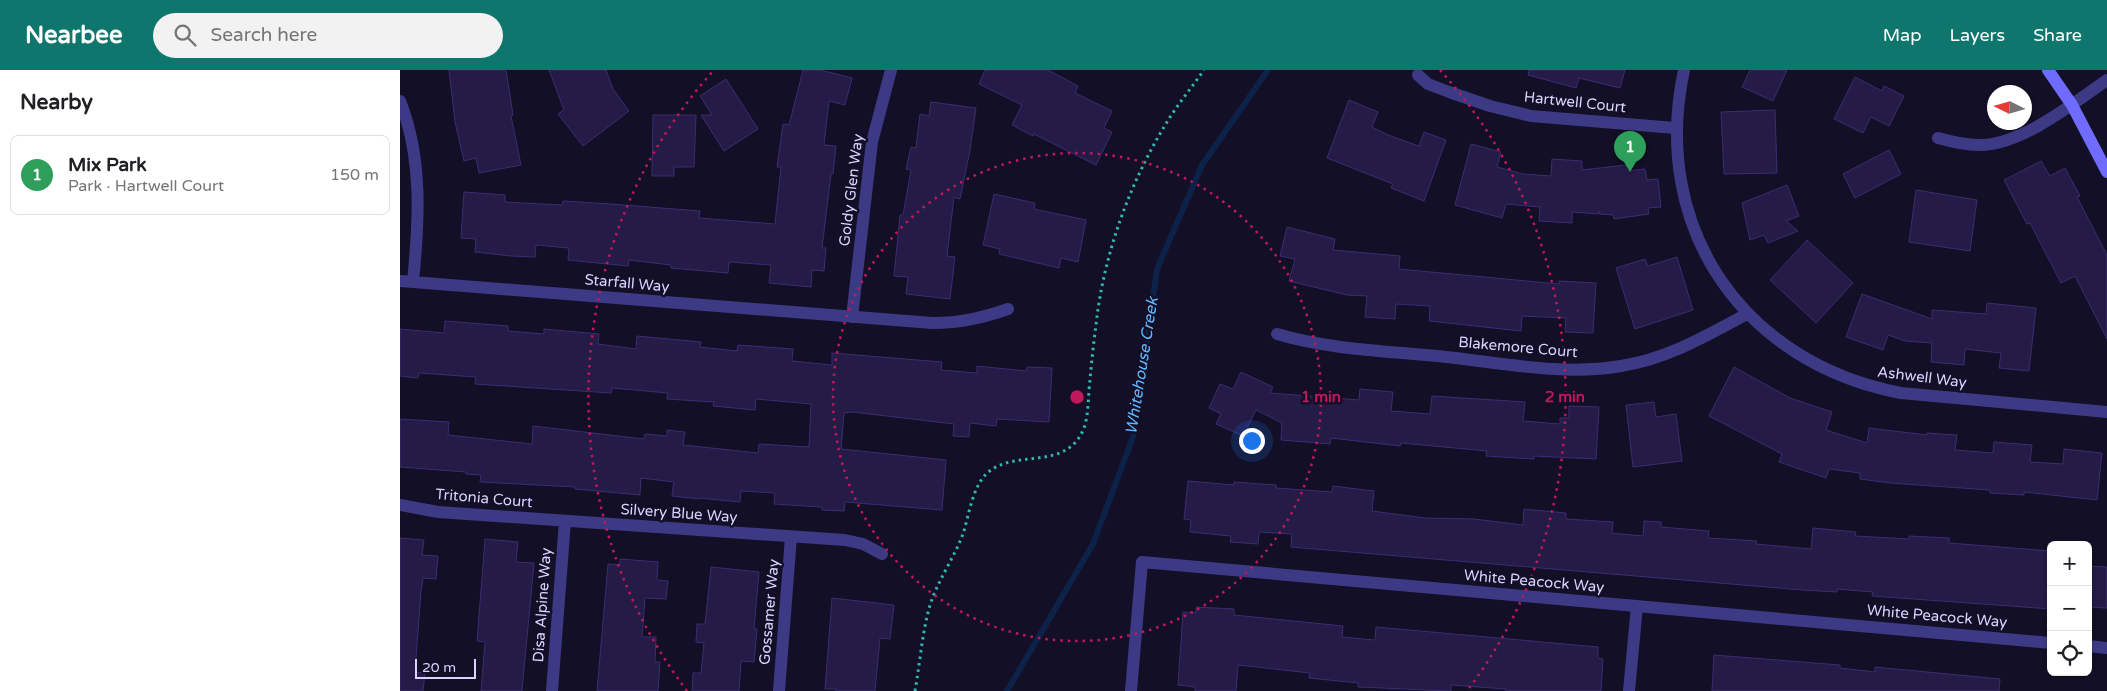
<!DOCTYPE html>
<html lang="en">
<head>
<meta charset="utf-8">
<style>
	body { margin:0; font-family:"Varela Round",sans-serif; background:#f2f2f2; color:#202124 }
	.controls { position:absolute; right:15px; bottom:15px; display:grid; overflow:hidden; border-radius:8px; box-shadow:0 1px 4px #0004 }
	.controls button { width:45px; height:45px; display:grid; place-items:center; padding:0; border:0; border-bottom:1px solid #e0e0e0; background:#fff; color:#202124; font:25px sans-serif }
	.compass { position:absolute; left:1587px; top:15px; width:45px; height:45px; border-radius:50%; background:#fff; box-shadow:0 1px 4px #0004; rotate:275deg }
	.scale { position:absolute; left:15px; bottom:12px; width:61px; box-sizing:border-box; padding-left:5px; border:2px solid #d9d4ff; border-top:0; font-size:14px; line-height:18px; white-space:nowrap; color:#d9d4ff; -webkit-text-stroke:4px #130f26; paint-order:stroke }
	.you { position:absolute; left:851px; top:370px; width:18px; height:18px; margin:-12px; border:4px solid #fff; border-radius:50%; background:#1a73e8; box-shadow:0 0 0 8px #1a73e833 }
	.badge { display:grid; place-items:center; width:32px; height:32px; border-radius:50%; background:#0f766e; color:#fff; font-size:16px; font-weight:700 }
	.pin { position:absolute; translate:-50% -41px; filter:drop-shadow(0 1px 2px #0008) }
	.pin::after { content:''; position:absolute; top:26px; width:18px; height:15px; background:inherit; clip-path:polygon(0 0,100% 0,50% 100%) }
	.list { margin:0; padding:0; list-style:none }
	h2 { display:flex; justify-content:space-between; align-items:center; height:65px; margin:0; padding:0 20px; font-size:21px }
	h2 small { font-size:16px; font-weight:400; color:#757577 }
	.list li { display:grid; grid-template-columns:32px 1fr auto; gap:15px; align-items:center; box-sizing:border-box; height:80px; margin:0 10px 10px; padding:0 10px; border:1px solid #e0e0e0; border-radius:8px }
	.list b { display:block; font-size:19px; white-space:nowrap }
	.list p { margin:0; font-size:16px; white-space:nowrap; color:#757577 }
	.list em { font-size:16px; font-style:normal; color:#757577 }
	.icon { flex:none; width:28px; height:28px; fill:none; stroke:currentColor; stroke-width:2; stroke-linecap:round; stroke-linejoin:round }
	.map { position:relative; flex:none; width:1707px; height:621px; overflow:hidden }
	header { display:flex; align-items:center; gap:30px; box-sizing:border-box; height:70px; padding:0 25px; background:#0f766e; color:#fff }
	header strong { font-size:24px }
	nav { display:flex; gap:28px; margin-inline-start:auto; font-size:18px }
	.search { width:350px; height:45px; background:#f2f2f2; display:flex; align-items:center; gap:12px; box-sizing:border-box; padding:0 18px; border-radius:28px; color:#757577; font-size:19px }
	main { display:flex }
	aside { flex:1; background:#fff }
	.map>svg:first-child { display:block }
</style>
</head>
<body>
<header>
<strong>Nearbee</strong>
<div class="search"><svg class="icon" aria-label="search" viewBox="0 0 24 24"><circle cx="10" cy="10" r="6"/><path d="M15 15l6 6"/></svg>Search here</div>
<nav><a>Map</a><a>Layers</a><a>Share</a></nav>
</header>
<main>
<aside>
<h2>Nearby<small></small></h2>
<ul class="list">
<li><span class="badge" style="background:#2e9e5b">1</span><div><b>Mix Park</b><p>Park · Hartwell Court</p></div><em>150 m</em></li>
</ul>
</aside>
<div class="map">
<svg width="1707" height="621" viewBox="0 0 1707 621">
	<rect width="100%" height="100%" fill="#130f26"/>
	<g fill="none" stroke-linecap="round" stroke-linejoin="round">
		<!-- stream -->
		<path stroke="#0c2248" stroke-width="6" d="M 607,621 L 693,474 L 733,367 L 757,199 L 802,95 L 868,0"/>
	</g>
	<!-- building -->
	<path fill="#241b47" stroke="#3b2d73" d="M 49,0 L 106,0 L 113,45 L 111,46 L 121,95 L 79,103 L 76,88 L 64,91 L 55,52 Z
		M 149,0 L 206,0 L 213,19 L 229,41 L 183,76 L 158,44 L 164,40 Z
		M 403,0 L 420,0 L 452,8 L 445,35 L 429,31 L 424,75 L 436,76 L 433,104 L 431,104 L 422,178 L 426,178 L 424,201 L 412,200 L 411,217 L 369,213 L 371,195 L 329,192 L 328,203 L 271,198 L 271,195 L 229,190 L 228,196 L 168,190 L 169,178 L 136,175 L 135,187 L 111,186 L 75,182 L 76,169 L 61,168 L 64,122 L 105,125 L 105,132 L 162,135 L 163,131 L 211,134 L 300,141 L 299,148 L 375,154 L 381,97 L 377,97 L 383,54 L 389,55 Z
		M 585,0 L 648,0 L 678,16 L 675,23 L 712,41 L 704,58 L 712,62 L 696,95 L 634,64 L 633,66 L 612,55 L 622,35 L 579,14 Z
		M 1129,0 L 1225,0 L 1220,18 L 1179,8 L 1176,18 L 1128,5 Z
		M 1350,0 L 1387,0 L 1373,31 L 1342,17 Z
		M 1455,7 L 1482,21 L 1484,16 L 1504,26 L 1489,56 L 1471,47 L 1463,63 L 1434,49 Z
		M 326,9 L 358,59 L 324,81 L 301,45 L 312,45 L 300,26 Z
		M 949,30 L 978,42 L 972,57 L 988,65 L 1019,76 L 1024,62 L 1046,70 L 1024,131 L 991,118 L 993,114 L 927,88 Z
		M 531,32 L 576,38 L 570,80 L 560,129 L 554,127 L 547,186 L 555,187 L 550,229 L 506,224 L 508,207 L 494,206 L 500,145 L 503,145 L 511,100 L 506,99 L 511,77 L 516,78 L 520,44 L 529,46 Z
		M 1375,40 L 1377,103 L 1324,104 L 1321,42 Z
		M 253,45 L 296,45 L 294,97 L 274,97 L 274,106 L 252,106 Z
		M 1071,74 L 1101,82 L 1097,97 L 1123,104 L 1151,106 L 1152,89 L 1182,91 L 1182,100 L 1226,95 L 1227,101 L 1245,99 L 1247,110 L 1258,109 L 1261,137 L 1248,138 L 1249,144 L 1214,149 L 1213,145 L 1200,144 L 1199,141 L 1199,144 L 1172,142 L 1172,153 L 1139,151 L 1140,137 L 1106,134 L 1102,148 L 1055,135 Z
		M 1489,80 L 1501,104 L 1455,128 L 1443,104 Z
		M 1641,91 L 1650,106 L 1665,98 L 1680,126 L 1677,127 L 1707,185 L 1707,269 L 1675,206 L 1661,213 L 1630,153 L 1627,154 L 1604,110 Z
		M 1387,115 L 1399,146 L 1386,151 L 1398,161 L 1368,173 L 1364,165 L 1350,170 L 1342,133 Z
		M 1516,120 L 1577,130 L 1570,181 L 1509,172 Z
		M 594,124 L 635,133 L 634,139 L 686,150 L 678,192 L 661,188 L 659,198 L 599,184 L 600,179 L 583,175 Z
		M 887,157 L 935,169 L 933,180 L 1000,186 L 999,199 L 1159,214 L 1159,211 L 1196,213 L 1193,263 L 1165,262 L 1166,248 L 1122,246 L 1121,261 L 1029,251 L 1030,236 L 996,234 L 995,249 L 965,247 L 967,226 L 947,225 L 889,211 L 895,189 L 880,186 Z
		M 1407,170 L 1453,213 L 1416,253 L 1370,210 Z
		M 1277,187 L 1293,240 L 1235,259 L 1216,198 L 1245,189 L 1248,196 Z
		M 1462,224 L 1532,249 L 1532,240 L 1586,244 L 1587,233 L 1636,238 L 1629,301 L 1599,298 L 1601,283 L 1565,279 L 1564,295 L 1531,292 L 1532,273 L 1505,271 L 1488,265 L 1483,280 L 1446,267 Z
		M 45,251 L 108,256 L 108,261 L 144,264 L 144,259 L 199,264 L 198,274 L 236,279 L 237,266 L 301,272 L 300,277 L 337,281 L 338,275 L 393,279 L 392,291 L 432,295 L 432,283 L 542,292 L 541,300 L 577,303 L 577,296 L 626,301 L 627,297 L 652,298 L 649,352 L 597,349 L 596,356 L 570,353 L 569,367 L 553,366 L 554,354 L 453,342 L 444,343 L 441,379 L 546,390 L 542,440 L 445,432 L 444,441 L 422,440 L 422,437 L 374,434 L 375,423 L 341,421 L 340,432 L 299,428 L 299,429 L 272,426 L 274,412 L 241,408 L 240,425 L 175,419 L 175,417 L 80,412 L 81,405 L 66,404 L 66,402 L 0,397 L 0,349 L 49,352 L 48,365 L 132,374 L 133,356 L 244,369 L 245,364 L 267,366 L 267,360 L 285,362 L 283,375 L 358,383 L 359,374 L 409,377 L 411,334 L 356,329 L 355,340 L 313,336 L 314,332 L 267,329 L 268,323 L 212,318 L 211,323 L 75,314 L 76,307 L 19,303 L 18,308 L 0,306 L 0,259 L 44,263 Z
		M 1334,297 L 1390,328 L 1432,342 L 1426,360 L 1467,373 L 1469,358 L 1527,365 L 1527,363 L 1557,365 L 1555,380 L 1593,383 L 1594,372 L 1632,375 L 1630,392 L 1663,394 L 1664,379 L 1702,383 L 1697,430 L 1624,422 L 1624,425 L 1590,423 L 1590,420 L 1490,413 L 1460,409 L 1460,403 L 1429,399 L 1426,408 L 1379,392 L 1382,384 L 1309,346 Z
		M 841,302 L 873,317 L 870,323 L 959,330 L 960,319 L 993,322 L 991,341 L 1030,344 L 1032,326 L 1125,332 L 1123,351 L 1160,354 L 1160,348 L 1169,348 L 1169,336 L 1199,337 L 1196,389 L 1134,386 L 1134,389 L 1086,386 L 1087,381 L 1001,373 L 1000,376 L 931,368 L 930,374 L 881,370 L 882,353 L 856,340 L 843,366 L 816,354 L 821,344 L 809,338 L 820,314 L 833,319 Z
		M 1254,332 L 1256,347 L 1276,344 L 1282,391 L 1233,397 L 1226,335 Z
		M 788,411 L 834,415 L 834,412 L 876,415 L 876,418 L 932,422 L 933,416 L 974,421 L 972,441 L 1025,448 L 1074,449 L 1123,455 L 1124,439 L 1166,443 L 1166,449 L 1213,452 L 1212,463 L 1243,466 L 1244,451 L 1261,452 L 1261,457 L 1309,461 L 1308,468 L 1357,471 L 1356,474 L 1411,479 L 1413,458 L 1456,462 L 1455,466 L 1509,469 L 1509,466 L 1549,468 L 1549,473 L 1651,481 L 1651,539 L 1472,526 L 1473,522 L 1437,519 L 1437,522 L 1402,520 L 891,477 L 892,464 L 859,462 L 858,474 L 830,472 L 831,466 L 790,462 L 791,450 L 784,449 Z
		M 0,468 L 24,470 L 22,485 L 38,486 L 36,509 L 23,508 L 21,521 L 15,602 L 25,603 L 23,621 L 0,621 Z
		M 85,469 L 118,472 L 116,492 L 134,493 L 122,621 L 81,621 L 85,572 L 77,571 Z
		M 220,489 L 258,492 L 257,510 L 268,511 L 266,529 L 245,528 L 242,567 L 256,567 L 255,592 L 260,592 L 258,621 L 197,621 L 208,494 L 220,495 Z
		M 1688,496 L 1707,497 L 1707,538 L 1688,537 Z
		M 311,497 L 359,502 L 354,559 L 357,559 L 354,592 L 341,591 L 339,621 L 292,621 L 293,603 L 301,603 L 304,573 L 296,572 L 297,554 L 305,554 Z
		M 432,528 L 494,535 L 490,569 L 480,568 L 475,621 L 436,621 L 436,619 L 425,619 Z
		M 796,537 L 834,539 L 834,545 L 943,556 L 942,567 L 975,570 L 976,557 L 1198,577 L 1198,588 L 1203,589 L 1201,621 L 1106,621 L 1106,619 L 1051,615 L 1051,621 L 958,617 L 958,613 L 909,608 L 910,603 L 838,595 L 836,621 L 795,621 L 795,617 L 778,615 L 783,542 L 796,543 Z
		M 1314,585 L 1440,595 L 1440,598 L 1475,602 L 1475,597 L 1600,609 L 1599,621 L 1312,621 Z"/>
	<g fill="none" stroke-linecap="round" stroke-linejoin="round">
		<!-- path -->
		<path stroke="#2fb8b0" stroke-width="3" stroke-dasharray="2.5 4" stroke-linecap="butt" d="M 515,621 C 520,593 522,563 530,535 C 538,510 554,488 563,464 C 569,445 572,419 586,404 C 615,377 666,403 684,358 C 689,344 688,325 690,310 C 692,286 695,262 698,239 C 708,173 732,109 767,52 C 778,34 792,17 804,0"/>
		<!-- street -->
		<path stroke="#3d3a85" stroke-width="12" d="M 1284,0 C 1250,158 1343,293 1501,323 L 1707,342
			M 1018,5 L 1028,14 L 1049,22 L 1090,36 L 1131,46 L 1275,58
			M 0,31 C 23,89 19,151 13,212
			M 1538,68 C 1552,72 1564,75 1579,75 C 1620,76 1674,33 1707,10
			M 0,211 L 532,253 C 560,253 582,248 608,239
			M 452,247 L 472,72 L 491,0
			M 877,264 C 931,280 990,281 1046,287 C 1103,293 1164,306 1221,296 C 1267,289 1306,266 1347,244
			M 0,435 L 38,442 L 445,470 L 463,474 L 482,484
			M 1688,576 L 1707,578
			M 152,621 L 165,451
			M 379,621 L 391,467
			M 731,621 L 742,492 L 1651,573
			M 1229,621 L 1237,536"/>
		<!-- secondary -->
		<path stroke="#6f6bff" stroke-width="12" d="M 1648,0 L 1672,35 L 1707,102"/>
	</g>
	<!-- distance rings -->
	<g fill="none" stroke="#c2185b" stroke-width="2.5" stroke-dasharray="2.5 5">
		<circle cx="677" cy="327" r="244"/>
		<path d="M287 621A488 488 0 0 1 314 0M1040 0A488 488 0 0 1 1067 621"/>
	</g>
	<g text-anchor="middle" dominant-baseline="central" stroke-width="5" stroke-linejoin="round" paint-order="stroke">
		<!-- street labels -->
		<g font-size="15" fill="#d9d4ff" stroke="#130f26">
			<text transform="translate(1175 32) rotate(6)">Hartwell Court</text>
			<text transform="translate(451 120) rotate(-83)">Goldy Glen Way</text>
			<text transform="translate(227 213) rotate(5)">Starfall Way</text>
			<text transform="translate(1118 277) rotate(5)">Blakemore Court</text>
			<text transform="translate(1522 307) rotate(7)">Ashwell Way</text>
			<text transform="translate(84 428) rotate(5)">Tritonia Court</text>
			<text transform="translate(279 443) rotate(4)">Silvery Blue Way</text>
			<text transform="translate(1134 511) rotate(5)">White Peacock Way</text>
			<text transform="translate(142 535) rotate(-86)">Disa Alpine Way</text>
			<text transform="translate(369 542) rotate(-85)">Gossamer Way</text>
			<text transform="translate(1537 546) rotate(5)">White Peacock Way</text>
		</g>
		<!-- water labels -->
		<g font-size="16" font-style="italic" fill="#62b6ff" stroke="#130f26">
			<text transform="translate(742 296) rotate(-81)">Whitehouse Creek</text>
		</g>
	</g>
	<circle cx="677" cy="327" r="8" fill="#c2185b" stroke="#130f26" stroke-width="2.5"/>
	<g font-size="15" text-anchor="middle" font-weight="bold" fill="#c2185b" stroke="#130f26" stroke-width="5" stroke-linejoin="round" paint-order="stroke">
		<text x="921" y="332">1 min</text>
		<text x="1165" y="332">2 min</text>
	</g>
</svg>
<div class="controls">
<button>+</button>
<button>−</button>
<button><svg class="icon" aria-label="locate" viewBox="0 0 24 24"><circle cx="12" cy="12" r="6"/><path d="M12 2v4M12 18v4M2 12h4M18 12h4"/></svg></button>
</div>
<svg class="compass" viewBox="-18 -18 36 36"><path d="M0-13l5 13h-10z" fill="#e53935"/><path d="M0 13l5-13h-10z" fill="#757577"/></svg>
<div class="scale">20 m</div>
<div class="you"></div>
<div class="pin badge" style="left:1230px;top:102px;background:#2e9e5b">1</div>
</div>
</main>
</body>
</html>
